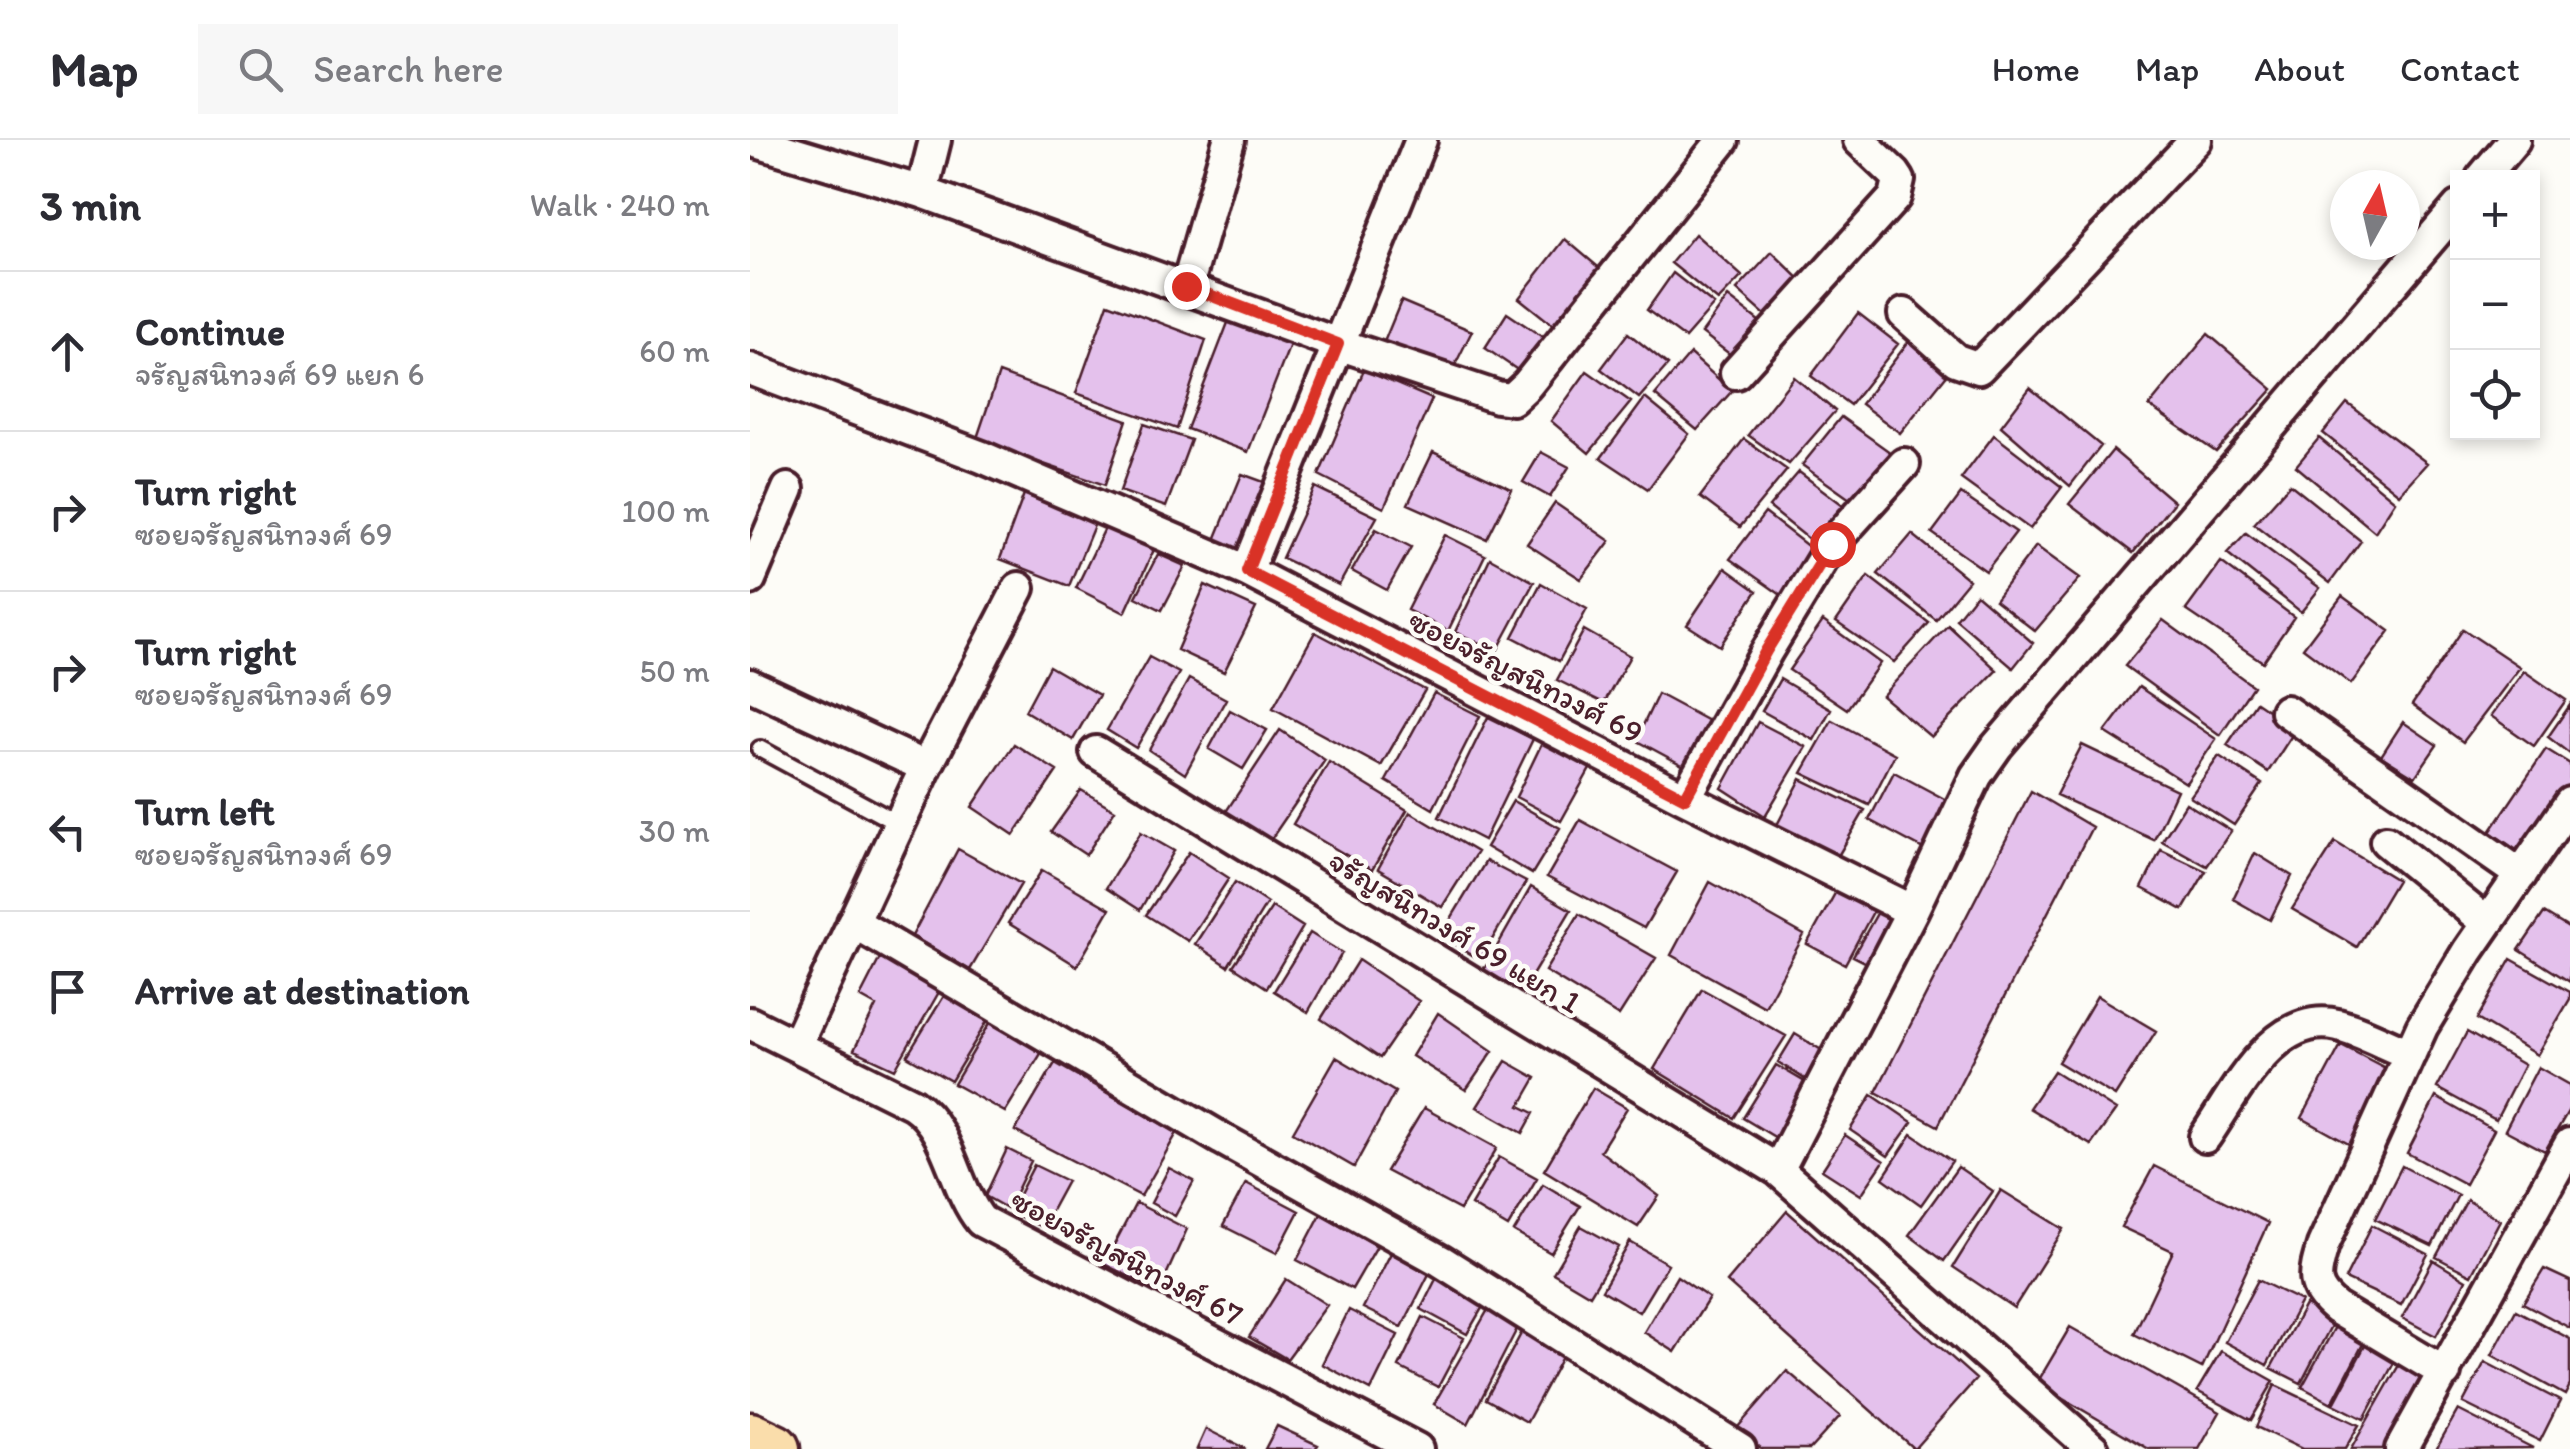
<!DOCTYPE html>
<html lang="en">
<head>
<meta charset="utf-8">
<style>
	body { margin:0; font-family:Itim,"Playpen Sans Thai",sans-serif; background:#f7f7f7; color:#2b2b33 }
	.controls { position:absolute; right:30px; top:30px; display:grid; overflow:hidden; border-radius:0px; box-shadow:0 5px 15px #0003 }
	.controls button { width:90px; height:90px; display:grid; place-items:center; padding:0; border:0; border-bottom:2px solid #e1e1e2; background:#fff; color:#2b2b33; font:50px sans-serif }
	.compass { position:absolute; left:1580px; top:30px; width:90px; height:90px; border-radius:50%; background:#fff; box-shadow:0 5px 15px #0003; rotate:8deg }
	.stop { position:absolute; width:30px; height:30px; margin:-22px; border:8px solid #d93025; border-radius:50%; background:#fff }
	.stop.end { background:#d93025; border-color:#fff; box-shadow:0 2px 10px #0008 }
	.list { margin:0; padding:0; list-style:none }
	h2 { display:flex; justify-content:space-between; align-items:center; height:130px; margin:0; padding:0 40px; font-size:42px }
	h2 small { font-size:32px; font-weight:400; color:#7c7c81 }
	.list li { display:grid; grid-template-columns:65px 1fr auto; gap:30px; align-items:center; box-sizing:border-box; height:160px; padding:0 40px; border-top:2px solid #e1e1e2 }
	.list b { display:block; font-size:38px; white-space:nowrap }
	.list p { margin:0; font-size:32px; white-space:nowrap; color:#7c7c81 }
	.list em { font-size:32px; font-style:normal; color:#7c7c81 }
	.icon { flex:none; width:55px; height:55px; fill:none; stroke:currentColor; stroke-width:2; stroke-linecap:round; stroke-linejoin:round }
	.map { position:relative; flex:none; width:1820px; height:1309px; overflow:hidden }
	header { display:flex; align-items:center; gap:60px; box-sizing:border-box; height:140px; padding:0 50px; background:#fff; border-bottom:2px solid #e1e1e2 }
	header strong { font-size:48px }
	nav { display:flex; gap:55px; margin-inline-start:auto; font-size:35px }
	.search { width:700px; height:90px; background:#f7f7f7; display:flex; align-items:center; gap:25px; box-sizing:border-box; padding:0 35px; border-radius:0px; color:#7c7c81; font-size:38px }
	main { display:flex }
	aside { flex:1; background:#fff }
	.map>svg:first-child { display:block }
</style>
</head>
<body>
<header>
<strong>Map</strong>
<div class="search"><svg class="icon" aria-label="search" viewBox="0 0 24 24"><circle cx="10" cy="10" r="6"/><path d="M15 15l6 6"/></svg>Search here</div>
<nav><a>Home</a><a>Map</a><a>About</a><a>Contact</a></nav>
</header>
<main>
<aside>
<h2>3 min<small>Walk · 240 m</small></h2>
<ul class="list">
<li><svg class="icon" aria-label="ahead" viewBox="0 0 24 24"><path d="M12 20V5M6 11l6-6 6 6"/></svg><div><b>Continue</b><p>จรัญสนิทวงศ์ 69 แยก 6</p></div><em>60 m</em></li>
<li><svg class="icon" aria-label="right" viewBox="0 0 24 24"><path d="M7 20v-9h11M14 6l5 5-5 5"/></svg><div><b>Turn right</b><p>ซอยจรัญสนิทวงศ์ 69</p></div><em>100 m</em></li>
<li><svg class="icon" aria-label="right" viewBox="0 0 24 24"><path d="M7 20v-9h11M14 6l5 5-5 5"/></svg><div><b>Turn right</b><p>ซอยจรัญสนิทวงศ์ 69</p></div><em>50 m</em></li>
<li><svg class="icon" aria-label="left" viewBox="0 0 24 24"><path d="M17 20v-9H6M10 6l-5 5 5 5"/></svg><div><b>Turn left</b><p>ซอยจรัญสนิทวงศ์ 69</p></div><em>30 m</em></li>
<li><svg class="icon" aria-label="arrive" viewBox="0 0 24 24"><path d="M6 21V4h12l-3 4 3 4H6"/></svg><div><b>Arrive at destination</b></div></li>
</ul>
</aside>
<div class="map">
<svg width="1820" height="1309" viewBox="0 0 1820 1309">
	<rect width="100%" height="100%" fill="#fdfcf7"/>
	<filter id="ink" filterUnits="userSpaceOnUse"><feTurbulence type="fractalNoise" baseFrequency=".01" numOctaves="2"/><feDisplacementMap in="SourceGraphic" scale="20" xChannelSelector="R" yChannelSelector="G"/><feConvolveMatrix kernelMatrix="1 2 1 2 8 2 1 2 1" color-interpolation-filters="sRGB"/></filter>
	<g filter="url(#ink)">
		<!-- building -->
		<path fill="#e4c1ec" stroke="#4a1f2b" stroke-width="2.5" d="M 945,94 L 992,136 L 968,161 L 921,123 Z
			M 815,99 L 854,132 L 808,189 L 769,158 Z
			M 1022,112 L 1058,147 L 1024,183 L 987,150 Z
			M 923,133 L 964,165 L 935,198 L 897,170 Z
			M 978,157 L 1019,189 L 990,222 L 952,193 Z
			M 651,161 L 722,191 L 702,231 L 634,202 Z
			M 358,163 L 456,200 L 427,289 L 326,253 Z
			M 757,173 L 797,200 L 772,233 L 735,208 Z
			M 1108,173 L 1148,204 L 1100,265 L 1061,236 Z
			M 479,180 L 541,202 L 498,312 L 437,289 Z
			M 878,193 L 918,225 L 889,258 L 851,229 Z
			M 1458,194 L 1523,249 L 1466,312 L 1399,266 Z
			M 1159,201 L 1199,232 L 1150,293 L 1111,264 Z
			M 940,214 L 982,251 L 947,290 L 905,255 Z
			M 614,230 L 682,259 L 634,368 L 569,335 Z
			M 837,231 L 881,262 L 839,313 L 801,281 Z
			M 249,233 L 377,280 L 355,345 L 226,301 Z
			M 1044,237 L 1085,271 L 1039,324 L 998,295 Z
			M 1280,248 L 1351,306 L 1320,346 L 1251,286 Z
			M 895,258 L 939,294 L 898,349 L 851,318 Z
			M 1597,263 L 1677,323 L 1649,354 L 1573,293 Z
			M 1091,277 L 1144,315 L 1107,364 L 1052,325 Z
			M 394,284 L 441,300 L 416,367 L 370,351 Z
			M 1244,295 L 1312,347 L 1280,389 L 1211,339 Z
			M 1569,298 L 1645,361 L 1625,392 L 1546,326 Z
			M 994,299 L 1037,330 L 990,387 L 950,357 Z
			M 1363,310 L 1424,362 L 1383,413 L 1319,364 Z
			M 683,312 L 762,349 L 737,399 L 658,364 Z
			M 791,312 L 819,327 L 800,357 L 773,342 Z
			M 1049,332 L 1101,371 L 1071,409 L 1019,367 Z
			M 492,334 L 525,346 L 499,413 L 465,400 Z
			M 1540,344 L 1611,401 L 1580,443 L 1504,384 Z
			M 565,347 L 627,377 L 589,445 L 532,418 Z
			M 274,354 L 345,383 L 319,446 L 250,419 Z
			M 1211,354 L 1266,392 L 1236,431 L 1182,393 Z
			M 805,363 L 860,401 L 831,439 L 777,404 Z
			M 1015,373 L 1064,411 L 1034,457 L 980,419 Z
			M 359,380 L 407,403 L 375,473 L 326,448 Z
			M 626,389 L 661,407 L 637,450 L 602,431 Z
			M 1496,393 L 1570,448 L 1551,472 L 1477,413 Z
			M 1162,394 L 1219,440 L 1186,480 L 1128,434 Z
			M 695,395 L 735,415 L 698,491 L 657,470 Z
			M 1286,406 L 1330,438 L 1285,491 L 1245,460 Z
			M 408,414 L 435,426 L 412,470 L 386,457 Z
			M 740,418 L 784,442 L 747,511 L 705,492 Z
			M 1471,422 L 1544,477 L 1513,522 L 1436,470 Z
			M 975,428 L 1007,451 L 970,506 L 937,485 Z
			M 1118,436 L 1179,483 L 1144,522 L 1086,482 Z
			M 791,443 L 837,469 L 809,521 L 763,497 Z
			M 455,445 L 506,468 L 474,532 L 427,510 Z
			M 1226,454 L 1283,503 L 1263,528 L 1206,479 Z
			M 1592,456 L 1640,491 L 1601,544 L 1553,508 Z
			M 1413,480 L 1503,546 L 1470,595 L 1375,526 Z
			M 1073,481 L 1130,523 L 1097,569 L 1039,530 Z
			M 1198,485 L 1247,530 L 1181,597 L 1132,556 Z
			M 1713,489 L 1770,527 L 1713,602 L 1662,565 Z
			M 834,490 L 880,516 L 854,563 L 807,540 Z
			M 565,492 L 675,550 L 631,626 L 523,568 Z
			M 399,517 L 429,533 L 386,608 L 357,590 Z
			M 299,526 L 349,555 L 323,600 L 275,571 Z
			M 1774,531 L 1816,560 L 1784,606 L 1741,576 Z
			M 439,539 L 476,559 L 435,634 L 399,610 Z
			M 1030,539 L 1081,569 L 1064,600 L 1012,571 Z
			M 1389,547 L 1466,599 L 1436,643 L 1355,592 Z
			M 684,553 L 730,576 L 683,669 L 636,641 Z
			M 908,554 L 962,583 L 938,628 L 886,600 Z
			M 1506,562 L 1546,589 L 1518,632 L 1477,605 Z
			M 1820,565 L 1820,614 L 1798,597 Z
			M 480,570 L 517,590 L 493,629 L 459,609 Z
			M 738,577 L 783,599 L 734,700 L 689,677 Z
			M 1082,580 L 1145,614 L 1119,665 L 1052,633 Z
			M 1008,582 L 1056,607 L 1015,676 L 972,648 Z
			M 1653,582 L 1687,605 L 1665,637 L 1631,616 Z
			M 530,590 L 575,620 L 521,699 L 475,673 Z
			M 792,603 L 841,627 L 811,681 L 766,657 Z
			M 264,604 L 307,631 L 264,695 L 222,667 Z
			M 1332,605 L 1427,650 L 1404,700 L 1306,655 Z
			M 1796,609 L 1820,624 L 1820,652 L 1774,715 L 1740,692 Z
			M 1469,616 L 1512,644 L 1484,685 L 1440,657 Z
			M 579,622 L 657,670 L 622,730 L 543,684 Z
			M 1144,632 L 1202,663 L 1177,711 L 1119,680 Z
			M 1051,639 L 1115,670 L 1088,716 L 1027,685 Z
			M 331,650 L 365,670 L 336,715 L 301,692 Z
			M 1281,651 L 1342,687 L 1188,986 L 1126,952 Z
			M 763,661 L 810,688 L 782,734 L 736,707 Z
			M 1436,663 L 1481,691 L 1457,726 L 1412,701 Z
			M 660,672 L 727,712 L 692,767 L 628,729 Z
			M 830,680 L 927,732 L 894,788 L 797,737 Z
			M 391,692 L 424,711 L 390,770 L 356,748 Z
			M 1585,702 L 1647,740 L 1607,807 L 1542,769 Z
			M 208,709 L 271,744 L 220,830 L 162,796 Z
			M 1411,710 L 1456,731 L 1433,770 L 1392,748 Z
			M 439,712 L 479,738 L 438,801 L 396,775 Z
			M 1505,713 L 1542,736 L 1520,780 L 1483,759 Z
			M 736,721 L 776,742 L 730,820 L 691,795 Z
			M 292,730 L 360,769 L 327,826 L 258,783 Z
			M 485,742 L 517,763 L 478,826 L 445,804 Z
			M 960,742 L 1054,795 L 1015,867 L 921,815 Z
			M 781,747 L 821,770 L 771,854 L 732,833 Z
			M 1088,748 L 1125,768 L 1095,824 L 1057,804 Z
			M 522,767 L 553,787 L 517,848 L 483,826 Z
			M 1129,770 L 1151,782 L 1127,828 L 1103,816 Z
			M 1794,773 L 1820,789 L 1820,842 L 1769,810 Z
			M 829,774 L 906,818 L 869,876 L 795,831 Z
			M 560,793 L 592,813 L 558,872 L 524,851 Z
			M 130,818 L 189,852 L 145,929 L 104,910 L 126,866 L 110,857 Z
			M 1761,819 L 1820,852 L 1820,859 L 1787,915 L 1727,879 Z
			M 608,820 L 669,861 L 630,918 L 571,879 Z
			M 952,849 L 1036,896 L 984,978 L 904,929 Z
			M 194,856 L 238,880 L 201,941 L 157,916 Z
			M 1347,856 L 1406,891 L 1365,956 L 1308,922 Z
			M 688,873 L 743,911 L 716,950 L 662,916 Z
			M 240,883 L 292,912 L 255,972 L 204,944 Z
			M 1717,892 L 1774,925 L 1746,980 L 1687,948 Z
			M 1045,894 L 1083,917 L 1066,946 L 1028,922 Z
			M 1591,905 L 1643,932 L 1606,1008 L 1552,978 Z
			M 586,917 L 645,952 L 604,1027 L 543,992 Z
			M 756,921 L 786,938 L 770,966 L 784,973 L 773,993 L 727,967 Z
			M 305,923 L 427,993 L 391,1056 L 265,991 Z
			M 1026,925 L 1065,948 L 1033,1002 L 993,978 Z
			M 1788,927 L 1820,945 L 1820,968 L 1795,1011 L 1755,990 Z
			M 1304,931 L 1366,970 L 1341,1005 L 1279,968 Z
			M 843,948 L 877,968 L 850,1011 L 909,1056 L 888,1087 L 794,1030 Z
			M 1122,955 L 1162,982 L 1138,1016 L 1100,990 Z
			M 1686,957 L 1744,990 L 1715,1044 L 1657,1013 Z
			M 674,968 L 747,1008 L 710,1070 L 636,1031 Z
			M 1162,994 L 1202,1021 L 1171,1065 L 1133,1038 Z
			M 1095,995 L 1134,1021 L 1111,1055 L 1072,1030 Z
			M 257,1009 L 281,1021 L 258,1069 L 235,1056 Z
			M 749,1017 L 787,1038 L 758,1087 L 721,1065 Z
			M 284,1025 L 317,1041 L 292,1087 L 260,1072 Z
			M 1404,1026 L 1518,1083 L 1452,1228 L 1384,1194 L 1423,1111 L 1371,1087 Z
			M 1652,1026 L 1708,1055 L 1682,1106 L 1625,1079 Z
			M 1208,1027 L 1243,1051 L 1194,1121 L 1159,1095 Z
			M 419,1028 L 444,1041 L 425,1076 L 401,1063 Z
			M 496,1043 L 549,1071 L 527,1113 L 473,1086 Z
			M 793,1044 L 830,1066 L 801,1113 L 764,1092 Z
			M 1251,1050 L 1314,1089 L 1264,1168 L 1203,1127 Z
			M 1717,1060 L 1750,1080 L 1721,1135 L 1686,1117 Z
			M 386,1063 L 437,1089 L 409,1151 L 354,1124 Z
			M 1037,1071 L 1226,1239 L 1164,1309 L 977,1142 Z
			M 571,1074 L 627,1106 L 602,1149 L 547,1120 Z
			M 1622,1085 L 1678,1114 L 1651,1165 L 1595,1139 Z
			M 831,1086 L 869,1107 L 840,1155 L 803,1133 Z
			M 880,1102 L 918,1124 L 889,1172 L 852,1150 Z
			M 641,1113 L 679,1134 L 652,1187 L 613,1168 Z
			M 1683,1120 L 1716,1140 L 1686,1196 L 1652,1178 Z
			M 1794,1129 L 1820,1141 L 1820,1188 L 1773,1163 Z
			M 927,1136 L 959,1158 L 925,1212 L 894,1192 Z
			M 687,1137 L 735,1163 L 717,1194 L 671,1169 Z
			M 536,1139 L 577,1165 L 537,1219 L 499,1197 Z
			M 1508,1140 L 1551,1161 L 1517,1225 L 1475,1202 Z
			M 1555,1165 L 1584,1180 L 1551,1243 L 1521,1228 Z
			M 739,1168 L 768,1187 L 718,1284 L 684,1264 Z
			M 599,1170 L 648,1195 L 621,1250 L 572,1224 Z
			M 1766,1170 L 1820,1199 L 1820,1245 L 1815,1255 L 1742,1215 Z
			M 673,1177 L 714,1198 L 688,1247 L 649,1227 Z
			M 1586,1185 L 1615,1200 L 1582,1263 L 1552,1247 Z
			M 1320,1187 L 1470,1272 L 1449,1309 L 1399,1309 L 1287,1243 Z
			M 772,1192 L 813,1215 L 777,1282 L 736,1259 Z
			M 1617,1202 L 1647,1217 L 1614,1279 L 1584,1264 Z
			M 1471,1211 L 1524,1241 L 1501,1280 L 1447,1251 Z
			M 1735,1222 L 1810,1261 L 1790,1301 L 1713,1263 Z
			M 1649,1225 L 1681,1244 L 1643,1309 L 1601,1309 Z
			M 1037,1231 L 1090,1276 L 1060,1309 L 1012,1309 L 987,1288 Z
			M 1525,1245 L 1609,1285 L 1595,1309 L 1552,1309 L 1506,1287 Z
			M 1708,1270 L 1783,1308 L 1686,1309 Z
			M 527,1286 L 568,1305 L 565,1309 L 515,1309 Z
			M 456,1289 L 496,1309 L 447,1309 Z"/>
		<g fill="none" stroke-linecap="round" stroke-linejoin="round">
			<!-- lane casing -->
			<g stroke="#4a1f2b" stroke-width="22">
				<path id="lane" d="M 10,609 L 149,684"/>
			</g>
			<!-- street casing -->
			<g stroke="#4a1f2b" stroke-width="38">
				<path id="street" d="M 0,0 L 172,52 L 588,204 L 747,257 L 762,259 L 777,245 L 973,0
					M 1732,38 L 1764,0
					M 172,52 L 185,0
					M 437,147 L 479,0
					M 1154,174 L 1206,220 L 1229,228 L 1446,0
					M 0,229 L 232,317 L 497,431 L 935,658 L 1162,771
					M 986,233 L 1145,57 L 1149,40 L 1145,34 L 1109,0
					M 497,431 L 671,0
					M 0,439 L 38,349
					M 0,545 L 176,627 L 46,905
					M 1536,571 L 1771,735
					M 346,612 L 1028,1030 L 1343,1309
					M 176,627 L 269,448
					M 935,658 L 1017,511 L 1082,404 L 1154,324
					M 1636,701 L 1737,783
					M 103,782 L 472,999 L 691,1121 L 990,1309
					M 0,883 L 163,964 C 200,989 203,1046 231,1081 L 667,1309
					M 1455,997 C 1485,954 1524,870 1588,885 C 1612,891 1636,905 1660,914
					M 1028,1030 L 1162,771 L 1226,636 L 1247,606 L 1708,67
					M 1695,1233 L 1586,1168 C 1560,1147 1564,1135 1573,1105 L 1672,887 L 1718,811 L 1820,663
					M 1651,1309 L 1820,1004"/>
			</g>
			<!-- primary casing -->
			<g stroke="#4a1f2b" stroke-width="55">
				<path id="primary" d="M 0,1297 L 25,1309"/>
			</g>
			<!-- lane -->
			<use href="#lane" stroke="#fdfcf7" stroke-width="15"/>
			<!-- street -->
			<use href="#street" stroke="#fdfcf7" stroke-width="30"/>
			<!-- primary -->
			<use href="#primary" stroke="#faddab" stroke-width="48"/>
		</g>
	</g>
	<g fill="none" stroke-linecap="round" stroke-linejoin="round" filter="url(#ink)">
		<!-- route -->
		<path stroke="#d93025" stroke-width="12" d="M 436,146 L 588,204 L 497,431 L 935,658 L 1016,511 L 1082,404"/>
	</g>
	<g text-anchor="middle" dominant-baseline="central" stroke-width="9" stroke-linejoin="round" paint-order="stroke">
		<!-- street labels -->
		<g font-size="32" fill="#4a1f2b" stroke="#fdfcf7">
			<text transform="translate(776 536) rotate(27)">ซอยจรัญสนิทวงศ์ 69</text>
			<text transform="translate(705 791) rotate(31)">จรัญสนิทวงศ์ 69 แยก 1</text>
			<text transform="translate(377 1117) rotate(28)">ซอยจรัญสนิทวงศ์ 67</text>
		</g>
	</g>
</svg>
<div class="controls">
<button>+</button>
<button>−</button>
<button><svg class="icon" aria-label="locate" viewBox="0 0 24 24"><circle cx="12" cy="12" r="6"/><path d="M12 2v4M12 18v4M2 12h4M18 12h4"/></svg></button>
</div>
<svg class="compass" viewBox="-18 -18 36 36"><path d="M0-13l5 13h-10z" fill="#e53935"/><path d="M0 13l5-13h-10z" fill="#7c7c81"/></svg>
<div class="stop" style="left:1082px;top:404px"></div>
<div class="stop end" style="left:436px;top:146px"></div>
</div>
</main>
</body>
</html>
